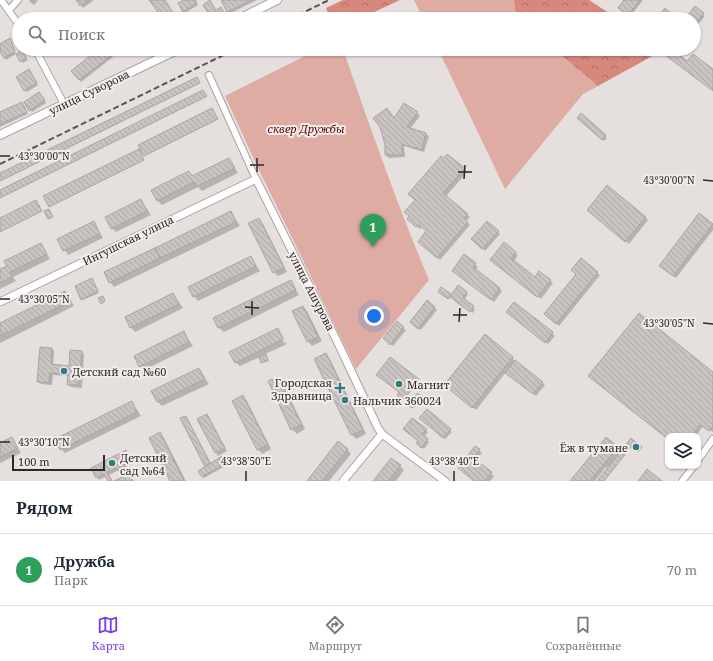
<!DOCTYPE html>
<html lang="ru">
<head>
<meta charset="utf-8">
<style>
	body { margin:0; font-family:"Noto Serif",serif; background:#f6f6f7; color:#1f2937 }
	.controls { position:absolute; right:12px; bottom:12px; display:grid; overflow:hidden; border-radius:8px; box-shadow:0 1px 3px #0004 }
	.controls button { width:36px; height:36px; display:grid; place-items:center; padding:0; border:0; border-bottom:1px solid #e0e1e3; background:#fff; color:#1f2937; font:20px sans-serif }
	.scale { position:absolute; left:12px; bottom:10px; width:93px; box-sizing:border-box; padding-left:4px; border:2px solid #2c2929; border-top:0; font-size:11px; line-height:14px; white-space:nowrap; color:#2c2929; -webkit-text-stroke:3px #f3eceb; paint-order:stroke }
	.you { position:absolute; left:374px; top:316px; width:14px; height:14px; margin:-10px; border:3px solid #fff; border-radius:50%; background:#1a73e8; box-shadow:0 0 0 6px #1a73e833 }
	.badge { display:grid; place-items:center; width:26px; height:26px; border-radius:50%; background:#7c3aed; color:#fff; font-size:13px; font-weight:700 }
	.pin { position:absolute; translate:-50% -33px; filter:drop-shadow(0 1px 2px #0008) }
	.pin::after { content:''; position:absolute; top:21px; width:14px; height:12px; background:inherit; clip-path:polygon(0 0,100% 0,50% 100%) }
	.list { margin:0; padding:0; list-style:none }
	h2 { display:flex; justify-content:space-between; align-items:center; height:52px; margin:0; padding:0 16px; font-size:17px }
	h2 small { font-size:13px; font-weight:400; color:#747a83 }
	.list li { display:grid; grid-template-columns:26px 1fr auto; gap:12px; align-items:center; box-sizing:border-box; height:72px; padding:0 16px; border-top:1px solid #e0e1e3 }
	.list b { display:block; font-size:15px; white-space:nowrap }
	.list p { margin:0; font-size:13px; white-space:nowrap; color:#747a83 }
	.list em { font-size:13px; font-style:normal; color:#747a83 }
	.icon { flex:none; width:22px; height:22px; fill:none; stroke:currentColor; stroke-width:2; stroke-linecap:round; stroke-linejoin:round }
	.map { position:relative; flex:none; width:713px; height:481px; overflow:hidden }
	.search { position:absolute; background:#fff; box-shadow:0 1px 3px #0004; left:12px; right:12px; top:12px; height:44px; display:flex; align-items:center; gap:10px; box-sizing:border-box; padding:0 14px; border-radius:22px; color:#747a83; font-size:15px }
	.sheet { height:124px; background:#fff }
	nav { display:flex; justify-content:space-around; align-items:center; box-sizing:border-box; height:56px; border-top:1px solid #e0e1e3; background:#fff; font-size:11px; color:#747a83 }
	nav a { display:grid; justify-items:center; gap:2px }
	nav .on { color:#7c3aed }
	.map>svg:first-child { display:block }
</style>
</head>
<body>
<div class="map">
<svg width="713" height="481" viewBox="0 0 713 481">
	<defs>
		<pattern id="forest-crowns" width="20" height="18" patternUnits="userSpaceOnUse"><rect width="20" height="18" fill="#d8877c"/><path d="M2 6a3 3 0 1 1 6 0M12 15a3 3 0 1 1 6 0" fill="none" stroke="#af6e66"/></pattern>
		<pattern id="building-back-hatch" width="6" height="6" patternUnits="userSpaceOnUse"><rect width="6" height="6" fill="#c9c3c2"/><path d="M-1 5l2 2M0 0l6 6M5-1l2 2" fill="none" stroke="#ada8a7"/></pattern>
	</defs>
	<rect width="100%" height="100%" fill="#e5dfde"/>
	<!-- green -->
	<path fill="#dfaca4" d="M 414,0 L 514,0 L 516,17 L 519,19 L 423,19 Z
		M 319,49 L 343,49 C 370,127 397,204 429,280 L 356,369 L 258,168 L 225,96 Z
		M 438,49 L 554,49 L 598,86 L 583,94 L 505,189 Z"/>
	<!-- forest -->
	<path fill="url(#forest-crowns)" d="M 343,0 L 400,0 L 359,19 L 331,19 L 326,8 Z
		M 514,0 L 589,0 L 618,19 L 519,19 L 516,17 Z
		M 554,49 L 660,49 L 656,54 L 598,86 Z"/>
	<!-- shadow -->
	<path fill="#0003" d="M 30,0 L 38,0 L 34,5 L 29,1 Z
		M 77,0 L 94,0 L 83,8 Z
		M 186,0 L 195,0 L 198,5 L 185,13 L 183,11 Z
		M 222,0 L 257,0 L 229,14 Z
		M 625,0 L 643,0 L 630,17 L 621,10 Z
		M 695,7 L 705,16 L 694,30 L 694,19 L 686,19 Z
		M 216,11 L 223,11 L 226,16 L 222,19 L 213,19 Z
		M 670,14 L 672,16 L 669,19 L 658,19 Z
		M 206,17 L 208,19 L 201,19 Z
		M 10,39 L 16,54 L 6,60 L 0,50 L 0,45 Z
		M 87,49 L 106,49 L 113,57 L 81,82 L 73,71 L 92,56 Z
		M 23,53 L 28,60 L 23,63 L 21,61 Z
		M 31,72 L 38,85 L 27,92 L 25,90 Z
		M 200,83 L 0,181 L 0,175 Z
		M 203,91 L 206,97 L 0,198 L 0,191 Z
		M 41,95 L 46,103 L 32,112 L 30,110 Z
		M 22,103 L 28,114 L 0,127 L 0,113 Z
		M 212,109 L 217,120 L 145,155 Z
		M 417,113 L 420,116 L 410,129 L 426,134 L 429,136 L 424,152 L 404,146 L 405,157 L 389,158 L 386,155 L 394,119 Z
		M 582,114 L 607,138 L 604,141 L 579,118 Z
		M 138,150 L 144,160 L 50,206 Z
		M 229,159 L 238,173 L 202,191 L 198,187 L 162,205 L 157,200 L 189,172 L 193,177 Z
		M 464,169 L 467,172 L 446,196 L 470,217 L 466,221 L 470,225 L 440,260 L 422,244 L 428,231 L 422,227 L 420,229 L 411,221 Z
		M 141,200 L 151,215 L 116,232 L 112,228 Z
		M 231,212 L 240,226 L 114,287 L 110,282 L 105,273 Z
		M 591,213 L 645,217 L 648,220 L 629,244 Z
		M 700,214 L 713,224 L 713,230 L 676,278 L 663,268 Z
		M 259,219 L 263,224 L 287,272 L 278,276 L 274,272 Z
		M 487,222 L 500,234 L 485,251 L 472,239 Z
		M 93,223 L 103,238 L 68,255 L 59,240 Z
		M 41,244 L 50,259 L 13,277 L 16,281 L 0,289 L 0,271 Z
		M 504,244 L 518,255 L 514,261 L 535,278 L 550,281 L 553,283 L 541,299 L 494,262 Z
		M 464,256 L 478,267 L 475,270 L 502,291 L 494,302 L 456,273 Z
		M 251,257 L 260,271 L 198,301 L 194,296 Z
		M 597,273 L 600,275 L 559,326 L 548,317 L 577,274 Z
		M 93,281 L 99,293 L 83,300 L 82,299 Z
		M 290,281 L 299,295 L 224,332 L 219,328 L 215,319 Z
		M 65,292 L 74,306 L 0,343 L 0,324 Z
		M 466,292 L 468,294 L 464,300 L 475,309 L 473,313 L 451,296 L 449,299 L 440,293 L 452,296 Z
		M 173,294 L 183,308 L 135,332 L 131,327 Z
		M 427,302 L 437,310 L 421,330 L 413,324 Z
		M 303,307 L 307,311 L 322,341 L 312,346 L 308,341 Z
		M 510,314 L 552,333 L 555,336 L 548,344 Z
		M 397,322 L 406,330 L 393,346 L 386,340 Z
		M 278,329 L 281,333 L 279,333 L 285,344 L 286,343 L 281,333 L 287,344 L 265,354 L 269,361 L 263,363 L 260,357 L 240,366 L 235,362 Z
		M 183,332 L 193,346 L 144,370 L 140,366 Z
		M 51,348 L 54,351 L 53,366 L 69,367 L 81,352 L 84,354 L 82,388 L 71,387 L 68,384 L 69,376 L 53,375 L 52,385 L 41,384 L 38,382 Z
		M 326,355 L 330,359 L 366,434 L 356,439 L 352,435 L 316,359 Z
		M 513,357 L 514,361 L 545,385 L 536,396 L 506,372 L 476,410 L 448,388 Z
		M 390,359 L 419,381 L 404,400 L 398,395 L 400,393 Z
		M 199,369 L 209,384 L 162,406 L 158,402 L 153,392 Z
		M 713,373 L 713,432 L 703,426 L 696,436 L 668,436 L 668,439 L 592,379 Z
		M 278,378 L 282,382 L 305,429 L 297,434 L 292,429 Z
		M 417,394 L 422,398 L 414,408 L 410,404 Z
		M 243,396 L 247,401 L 271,449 L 262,454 L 258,449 Z
		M 132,402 L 141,416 L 65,453 L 61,449 Z
		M 427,410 L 452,432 L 445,439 L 421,418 Z
		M 206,415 L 227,451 L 218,456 L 198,419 Z
		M 186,417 L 211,464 L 224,460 L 227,465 L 204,478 L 202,476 L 206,467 Z
		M 426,430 L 428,432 L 424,437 L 429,442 L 424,449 L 419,445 L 419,441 L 406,431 Z
		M 160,433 L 164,438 L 186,481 L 171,481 Z
		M 12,438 L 21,453 L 0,463 L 0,444 Z
		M 606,438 L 621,451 L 632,446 L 604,481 L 598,481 L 608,468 L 606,467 L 595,481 L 571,481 Z
		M 347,449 L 351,454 L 329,481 L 308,481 Z
		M 479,450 L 482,453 L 475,461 L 494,476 L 490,481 L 475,481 L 462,471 Z
		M 126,452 L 133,463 L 122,469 L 126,476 L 129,475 L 134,481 L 116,481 L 123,478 L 119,470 L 109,475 L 113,481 L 109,481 L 107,476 L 99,480 L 97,477 Z
		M 400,466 L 404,470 L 396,481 L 374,481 Z"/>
	<!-- building -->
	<path fill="url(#building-back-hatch)" stroke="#aba5a4" d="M 76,0 L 89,0 L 80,6 Z
		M 149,0 L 165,0 L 177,19 L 163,19 Z
		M 184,0 L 195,0 L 197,3 L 183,12 L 178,3 Z
		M 210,0 L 216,10 L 221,7 L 225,14 L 217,19 L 212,19 L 203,5 Z
		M 221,0 L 252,0 L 227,12 Z
		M 624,0 L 640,0 L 628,15 L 618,8 Z
		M 695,6 L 704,13 L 694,26 L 694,19 L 685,19 Z
		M 665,8 L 671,13 L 666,19 L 656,19 Z
		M 10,38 L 15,52 L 4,58 L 0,52 L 0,44 Z
		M 86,49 L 107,49 L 112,55 L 79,80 L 71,71 L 91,55 Z
		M 663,49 L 672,49 L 687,61 L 693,54 L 713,69 L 713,91 L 661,52 Z
		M 22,50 L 26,58 L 20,62 L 16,54 Z
		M 29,69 L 37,83 L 24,91 L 16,77 Z
		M 197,77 L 200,83 L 0,181 L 0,173 Z
		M 203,90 L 207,96 L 0,198 L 0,190 Z
		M 39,92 L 45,100 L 29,111 L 24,102 Z
		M 22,102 L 27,112 L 0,124 L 0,112 Z
		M 404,103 L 418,112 L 407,127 L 426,133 L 422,150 L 402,144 L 402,155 L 385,155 L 385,145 L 380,127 L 373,118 L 387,108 L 394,118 Z
		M 212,108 L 218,119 L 144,156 L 138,145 Z
		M 581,113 L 606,135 L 602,140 L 577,118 Z
		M 139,149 L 144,160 L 49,207 L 43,196 Z
		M 447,154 L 465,168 L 443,193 L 468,214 L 464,218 L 468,222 L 437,258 L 418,242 L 426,231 L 419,225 L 416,227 L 407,219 L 409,216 L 404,212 L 415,200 L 408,194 L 441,156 L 444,158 Z
		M 229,158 L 235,168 L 196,187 L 194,182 L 157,201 L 151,190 L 189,171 L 192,176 Z
		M 607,185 L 646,217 L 625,242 L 587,210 Z
		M 141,199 L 147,211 L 111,229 L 105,217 Z
		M 36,200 L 42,211 L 0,232 L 0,218 Z
		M 49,209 L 53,217 L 48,219 L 44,211 Z
		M 231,211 L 236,222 L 160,258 L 155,248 Z
		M 699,213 L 713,224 L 673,276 L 659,266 Z
		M 259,218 L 284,267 L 273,273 L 248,223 Z
		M 94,221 L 100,234 L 63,251 L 57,239 Z
		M 487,221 L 499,231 L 482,249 L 471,239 Z
		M 504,242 L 516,252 L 511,258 L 535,277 L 539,271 L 551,280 L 537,297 L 490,260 Z
		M 41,243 L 47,254 L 10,272 L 12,277 L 0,283 L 0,269 L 7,266 L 4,261 Z
		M 155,248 L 160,258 L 109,283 L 104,272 Z
		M 464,254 L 476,263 L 473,267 L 500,288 L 491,300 L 452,271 Z
		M 251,256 L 256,266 L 193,297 L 188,287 Z
		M 581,258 L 598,272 L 556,324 L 544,314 L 576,274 L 571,270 Z
		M 92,278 L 98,291 L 81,300 L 75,286 Z
		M 291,280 L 296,290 L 218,328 L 213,318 Z
		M 458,285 L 467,292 L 463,298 L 474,306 L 470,312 L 450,297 Z
		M 441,287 L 451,294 L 448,299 L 438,292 Z
		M 65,291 L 71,301 L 0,336 L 0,323 Z
		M 173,293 L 179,304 L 130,328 L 125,317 Z
		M 103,296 L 105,301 L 101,304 L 98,298 Z
		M 427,300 L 435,307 L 418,329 L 410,322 Z
		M 514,302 L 553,332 L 545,343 L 506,312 Z
		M 303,306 L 318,337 L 307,342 L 292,311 Z
		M 639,313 L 713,372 L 713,426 L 709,431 L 700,425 L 691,436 L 668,436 L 668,439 L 588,376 Z
		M 397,321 L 404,327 L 390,345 L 383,338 Z
		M 278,328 L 283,339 L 235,363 L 229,352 Z
		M 184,331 L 189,342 L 139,367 L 134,356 Z
		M 485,334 L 513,357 L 472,408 L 444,385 Z
		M 40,347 L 52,348 L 51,364 L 69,366 L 70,350 L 82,351 L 79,385 L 67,385 L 68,374 L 50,373 L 49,383 L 37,382 Z
		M 326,353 L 363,430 L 351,435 L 314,359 Z
		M 266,354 L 268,360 L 261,363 L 259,357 Z
		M 390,357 L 419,379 L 403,400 L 397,395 L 399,392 L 376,375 Z
		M 515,360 L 543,382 L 533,394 L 505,373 Z
		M 199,368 L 205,379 L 157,402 L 151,391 Z
		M 278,377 L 302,425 L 291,430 L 268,381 Z
		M 417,393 L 421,396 L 412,408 L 408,405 Z
		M 243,395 L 268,445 L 257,450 L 232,401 Z
		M 132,401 L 137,412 L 60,450 L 55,439 Z
		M 427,409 L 451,429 L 443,438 L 419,418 Z
		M 207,414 L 225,448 L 215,453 L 197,419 Z
		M 186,416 L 210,463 L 205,467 L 180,418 Z
		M 412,418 L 427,429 L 422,434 L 428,439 L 421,448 L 416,443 L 418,441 L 403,429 Z
		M 160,432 L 184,481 L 170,481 L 149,438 Z
		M 12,437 L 18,448 L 0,457 L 0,443 Z
		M 606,437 L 618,447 L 590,481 L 570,481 Z
		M 631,438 L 642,447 L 638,452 L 631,447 L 604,481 L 597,481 Z
		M 338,441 L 348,449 L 322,481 L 307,481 Z
		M 475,446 L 480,449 L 473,458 L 492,472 L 485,481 L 474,481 L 458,468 Z
		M 126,450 L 131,461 L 120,466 L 125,476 L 129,473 L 133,481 L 114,481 L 122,477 L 117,468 L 107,472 L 112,481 L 108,481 L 104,474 L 96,478 L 91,468 Z
		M 222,456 L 226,463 L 202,477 L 198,471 Z
		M 391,458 L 401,465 L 388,481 L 373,481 Z
		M 647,469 L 662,481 L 638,481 Z"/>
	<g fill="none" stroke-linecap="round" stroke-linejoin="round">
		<!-- minor casing -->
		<g stroke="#a9a3a2" stroke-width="8">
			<path id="minor" d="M 1,0 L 19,25
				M 9,10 L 18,0
				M 35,49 L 64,104
				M 209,75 L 256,179
				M 698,460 L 713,439
				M 682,481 L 694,466"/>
		</g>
		<!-- tertiary casing -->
		<g stroke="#a9a3a2" stroke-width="9">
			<path id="tertiary" d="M 0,302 L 256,179 L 337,341 L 378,428 L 382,434 L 445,481
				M 343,481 L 382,434"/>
		</g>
		<!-- secondary casing -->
		<g stroke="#a9a3a2" stroke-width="10">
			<path id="secondary" d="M 239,19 L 277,0
				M 0,135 L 179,49"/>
		</g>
		<!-- minor -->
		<use href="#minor" stroke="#fff" stroke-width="6"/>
		<!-- tertiary -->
		<use href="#tertiary" stroke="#fff" stroke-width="7"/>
		<!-- secondary -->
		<use href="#secondary" stroke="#fff" stroke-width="8"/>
		<!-- rail -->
		<path stroke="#595655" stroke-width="2" stroke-dasharray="6 3" stroke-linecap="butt" d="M 290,19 L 329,0
			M 0,164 L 236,49"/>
	</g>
	<!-- ticks -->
	<path fill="none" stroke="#2c2929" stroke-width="1.5" d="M 0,156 L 10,156M 250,165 L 264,165M 257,172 L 257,158M 458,172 L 472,172M 464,179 L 465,165M 703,180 L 713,181M 0,299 L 10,299M 245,307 L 259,308M 252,315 L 252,301M 453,315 L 467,315M 459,322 L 460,308M 703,323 L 713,324M 0,442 L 10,442M 246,481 L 246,471M 454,481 L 454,471"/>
	<!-- markers -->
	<g fill="#327b7f" stroke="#f3eceb" stroke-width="1.5">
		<circle cx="64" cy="371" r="4"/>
		<circle cx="399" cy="384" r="4"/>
		<path d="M338 382h4v4h4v4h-4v4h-4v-4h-4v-4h4z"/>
		<circle cx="345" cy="400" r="4"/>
		<circle cx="636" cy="447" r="4"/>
		<circle cx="112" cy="463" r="4"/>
	</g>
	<g text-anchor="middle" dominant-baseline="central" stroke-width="4" stroke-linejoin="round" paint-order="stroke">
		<!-- street labels -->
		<g font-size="11" fill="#2c2929" stroke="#f3eceb">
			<text transform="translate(89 92) rotate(-26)">улица Суворова</text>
			<text transform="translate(128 240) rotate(-26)">Ингушская улица</text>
			<text transform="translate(312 291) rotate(63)">улица Ашурова</text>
		</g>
		<!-- park labels -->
		<g font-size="11" font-style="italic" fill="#520907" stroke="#f3eceb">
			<text x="306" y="128">сквер Дружбы</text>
		</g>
		<!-- poi labels -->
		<g font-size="11" fill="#2c2929" stroke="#f3eceb" text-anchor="start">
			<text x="72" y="371">Детский сад №60</text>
			<text x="332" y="382" text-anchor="end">Городская<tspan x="332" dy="13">Здравница</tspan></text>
			<text x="407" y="384">Магнит</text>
			<text x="353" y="400">Нальчик 360024</text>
			<text x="628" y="447" text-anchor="end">Ёж в тумане</text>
			<text x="120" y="457">Детский<tspan x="120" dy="13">сад №64</tspan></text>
		</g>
	</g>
	<g font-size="10" text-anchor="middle" fill="#2c2929" stroke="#f3eceb" stroke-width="4" stroke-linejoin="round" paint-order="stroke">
		<text x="44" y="160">43°30'00"N</text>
		<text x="669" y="184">43°30'00"N</text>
		<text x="44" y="303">43°30'05"N</text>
		<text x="669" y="327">43°30'05"N</text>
		<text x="44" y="446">43°30'10"N</text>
		<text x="246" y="465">43°38'50"E</text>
		<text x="454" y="465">43°38'40"E</text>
	</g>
</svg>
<div class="controls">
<button><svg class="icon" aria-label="layers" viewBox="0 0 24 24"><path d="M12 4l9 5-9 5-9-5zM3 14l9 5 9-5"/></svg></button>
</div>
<div class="scale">100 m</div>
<div class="you"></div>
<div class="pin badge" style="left:373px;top:247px;background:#2e9e5b">1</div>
<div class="search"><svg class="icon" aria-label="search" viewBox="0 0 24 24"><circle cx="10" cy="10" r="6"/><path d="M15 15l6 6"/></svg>Поиск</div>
</div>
<section class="sheet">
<h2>Рядом<small></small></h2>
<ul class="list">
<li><span class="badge" style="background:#2e9e5b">1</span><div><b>Дружба</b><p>Парк</p></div><em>70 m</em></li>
</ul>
</section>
<nav>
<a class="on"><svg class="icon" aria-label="map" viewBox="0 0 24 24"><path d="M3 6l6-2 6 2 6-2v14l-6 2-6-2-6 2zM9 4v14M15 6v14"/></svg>Карта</a>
<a><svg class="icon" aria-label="directions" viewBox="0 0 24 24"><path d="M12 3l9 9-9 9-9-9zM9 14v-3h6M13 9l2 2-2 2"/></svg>Маршрут</a>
<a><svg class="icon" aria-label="saved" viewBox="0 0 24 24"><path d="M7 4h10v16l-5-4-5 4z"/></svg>Сохранённые</a>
</nav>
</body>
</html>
